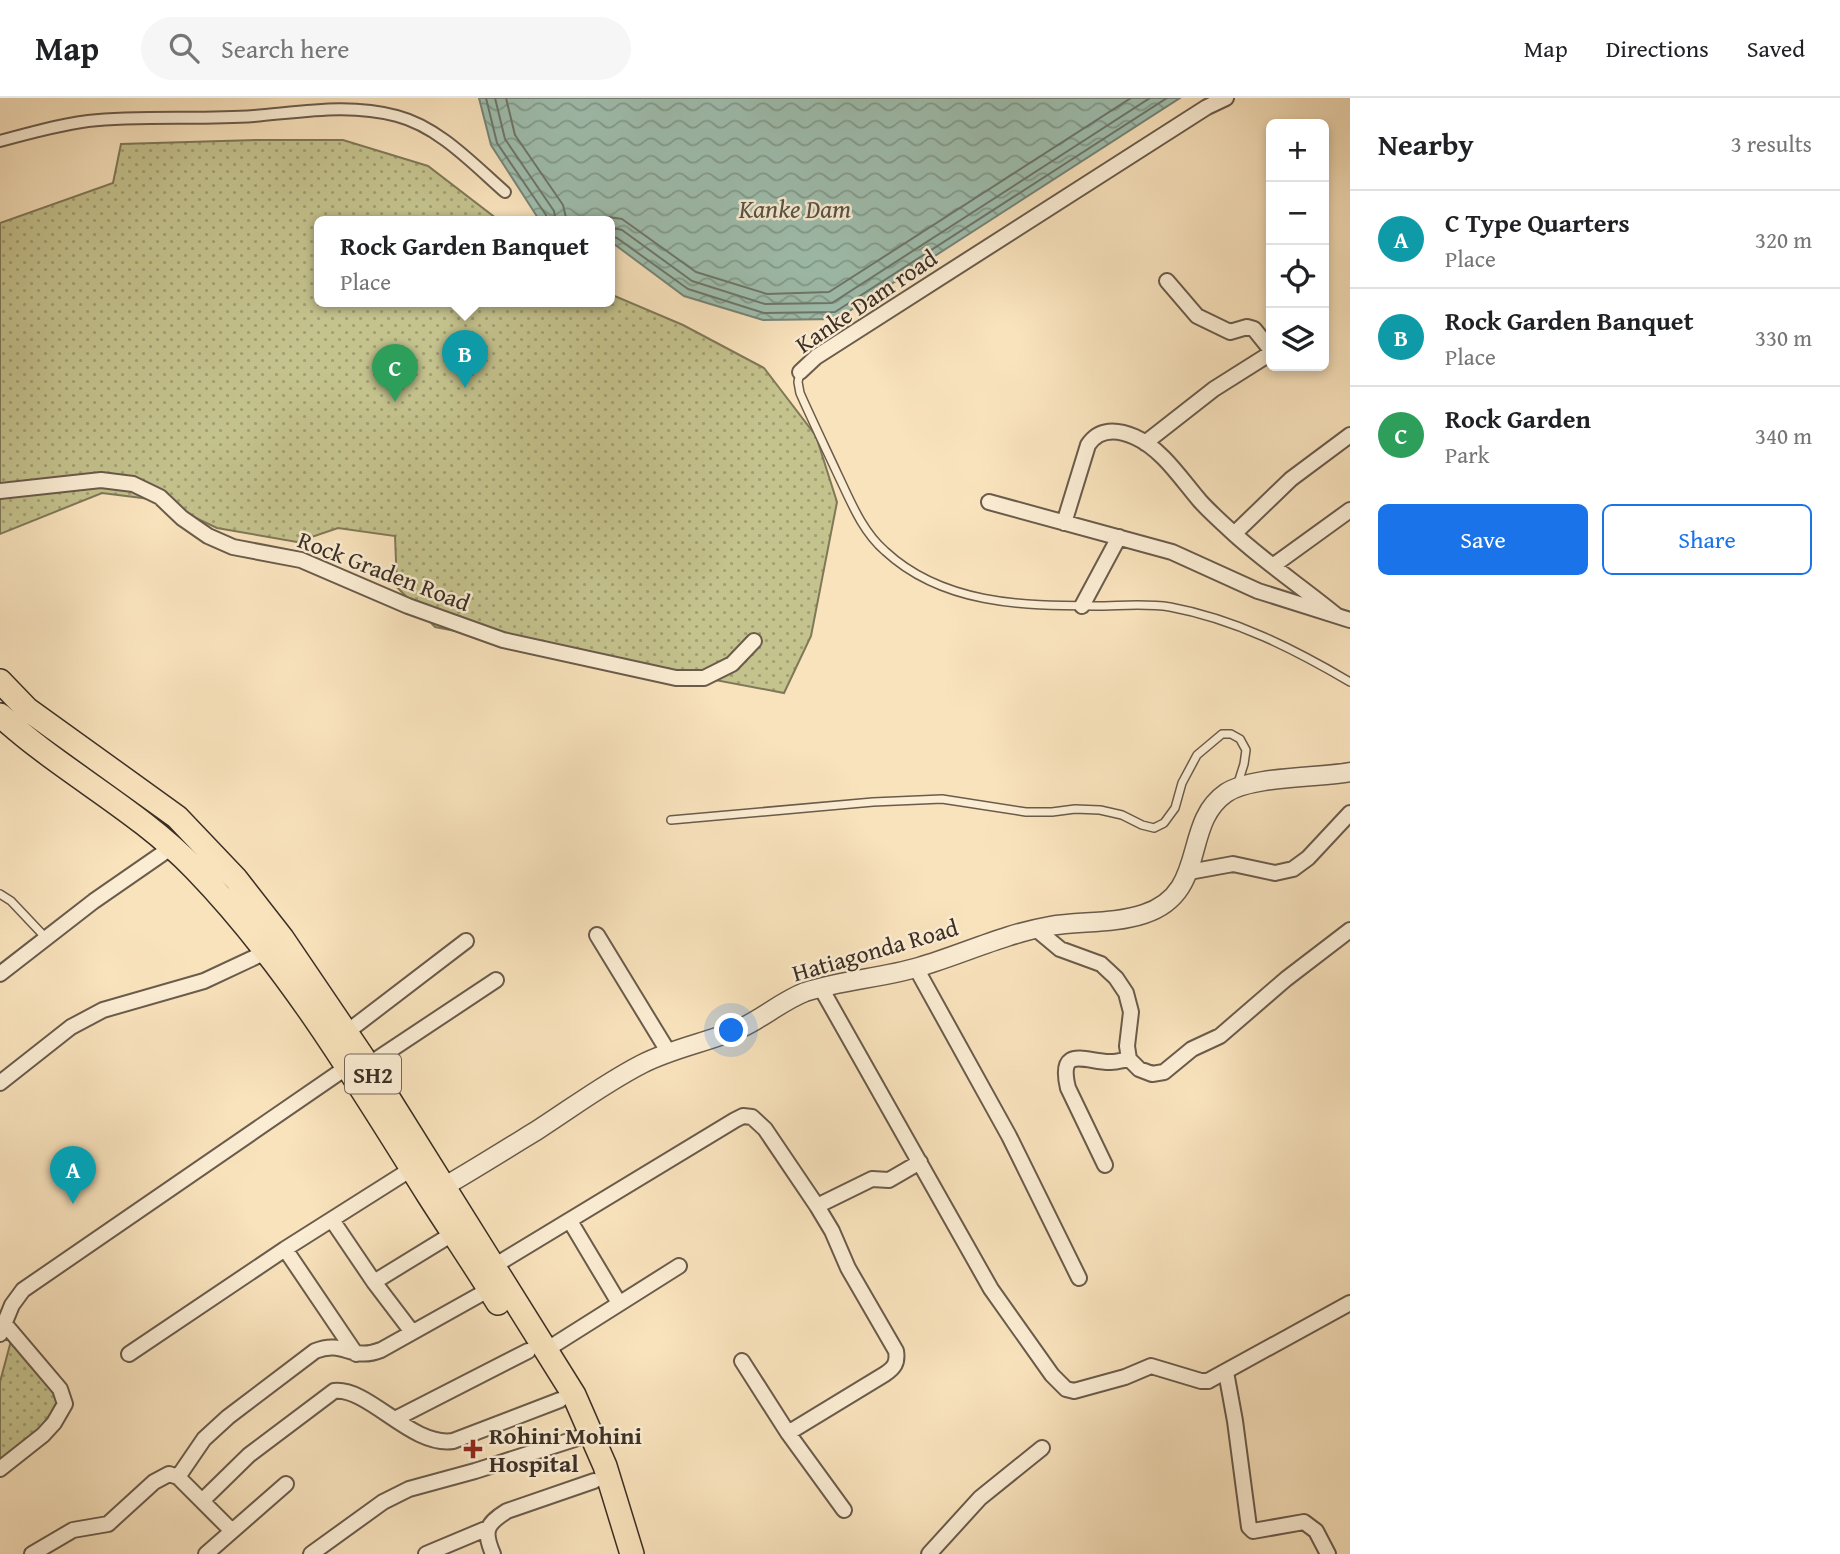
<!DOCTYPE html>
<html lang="en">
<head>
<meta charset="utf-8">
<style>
	body { margin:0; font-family:"Gentium Book Plus",serif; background:#f6f6f6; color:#202124 }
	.controls { position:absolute; right:21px; top:21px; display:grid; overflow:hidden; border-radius:10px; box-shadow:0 4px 10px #0003 }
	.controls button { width:63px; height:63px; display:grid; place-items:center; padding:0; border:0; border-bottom:2px solid #e0e0e0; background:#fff; color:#202124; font:35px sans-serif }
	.you { position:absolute; left:732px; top:933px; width:24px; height:24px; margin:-18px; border:5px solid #fff; border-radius:50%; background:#1a73e8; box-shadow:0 0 0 10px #1a73e833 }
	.badge { display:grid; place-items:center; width:46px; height:46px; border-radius:50%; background:#1a73e8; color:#fff; font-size:23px; font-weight:700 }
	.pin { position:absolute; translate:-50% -58px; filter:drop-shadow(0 2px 4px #0008) }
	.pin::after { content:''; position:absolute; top:37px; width:24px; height:21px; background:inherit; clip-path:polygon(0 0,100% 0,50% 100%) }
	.popup { position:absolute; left:314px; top:118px; width:301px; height:91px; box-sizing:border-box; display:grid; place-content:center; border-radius:10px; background:#fff; filter:drop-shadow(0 2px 5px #0005); font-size:23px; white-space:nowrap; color:#757577 }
	.popup b { font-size:26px; color:#202124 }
	.popup::after { content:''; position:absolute; left:50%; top:100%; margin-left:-14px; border:14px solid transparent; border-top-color:#fff }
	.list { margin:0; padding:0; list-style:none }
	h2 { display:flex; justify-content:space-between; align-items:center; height:91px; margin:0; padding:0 28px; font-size:30px }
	h2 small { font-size:23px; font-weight:400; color:#757577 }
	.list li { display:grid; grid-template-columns:46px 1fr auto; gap:21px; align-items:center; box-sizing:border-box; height:98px; padding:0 28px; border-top:2px solid #e0e0e0 }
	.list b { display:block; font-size:26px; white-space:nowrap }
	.list p { margin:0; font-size:23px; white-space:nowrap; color:#757577 }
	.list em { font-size:23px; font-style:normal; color:#757577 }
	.actions { display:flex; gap:14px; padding:21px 28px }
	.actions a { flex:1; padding:16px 0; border:2px solid #1a73e8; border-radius:10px; text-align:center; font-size:24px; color:#1a73e8 }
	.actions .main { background:#1a73e8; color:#fff }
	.icon { flex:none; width:38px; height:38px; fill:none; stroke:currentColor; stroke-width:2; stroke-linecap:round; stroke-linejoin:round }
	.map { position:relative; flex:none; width:1350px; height:1456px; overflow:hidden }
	header { display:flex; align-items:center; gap:42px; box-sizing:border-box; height:98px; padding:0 35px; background:#fff; border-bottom:2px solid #e0e0e0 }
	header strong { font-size:33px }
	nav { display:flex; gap:38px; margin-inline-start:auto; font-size:24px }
	.search { width:490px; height:63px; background:#f6f6f6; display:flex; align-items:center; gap:18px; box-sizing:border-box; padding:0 24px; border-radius:38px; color:#757577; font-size:26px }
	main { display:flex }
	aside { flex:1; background:#fff }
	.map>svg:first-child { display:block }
</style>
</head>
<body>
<header>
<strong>Map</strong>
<div class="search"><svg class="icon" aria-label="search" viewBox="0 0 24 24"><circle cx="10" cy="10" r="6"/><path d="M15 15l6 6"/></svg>Search here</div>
<nav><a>Map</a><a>Directions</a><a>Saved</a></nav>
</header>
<main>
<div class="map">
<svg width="1350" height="1456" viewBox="0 0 1350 1456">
	<defs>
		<pattern id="grass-dots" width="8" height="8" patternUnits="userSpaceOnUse" patternTransform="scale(1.75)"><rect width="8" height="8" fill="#c4c28d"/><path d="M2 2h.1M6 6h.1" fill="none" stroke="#a09e73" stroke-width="1.8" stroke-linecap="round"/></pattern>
		<pattern id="water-waves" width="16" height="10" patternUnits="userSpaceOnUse" patternTransform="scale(1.75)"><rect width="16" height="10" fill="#9ebeae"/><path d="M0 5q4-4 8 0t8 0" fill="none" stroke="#829b8d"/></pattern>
	</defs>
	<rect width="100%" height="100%" fill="#f9e3bd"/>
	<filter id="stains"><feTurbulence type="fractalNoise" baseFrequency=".00286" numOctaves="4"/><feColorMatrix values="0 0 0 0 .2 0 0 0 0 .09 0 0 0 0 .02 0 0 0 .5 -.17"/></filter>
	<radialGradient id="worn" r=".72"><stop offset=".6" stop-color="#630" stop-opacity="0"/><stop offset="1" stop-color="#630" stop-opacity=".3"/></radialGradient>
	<!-- grass -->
	<path fill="url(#grass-dots)" stroke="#7f7859" stroke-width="2" d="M 257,42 L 343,42 L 428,68 L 501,124 L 320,124 L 320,204 L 610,204 L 610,196 L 683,227 L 764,270 L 816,338 L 837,404 L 811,538 L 784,595 L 435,529 L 397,489 L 395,438 L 338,430 L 297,444 L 217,430 L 158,402 L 102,395 L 0,436 L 0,125 L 113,85 L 121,46 Z
		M 12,1239 L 60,1295 C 50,1326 26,1346 0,1365 L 0,1284 Z"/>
	<!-- water -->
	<path fill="url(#water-waves)" stroke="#768477" stroke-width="2" d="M 479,0 L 1180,0 L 837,221 L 763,222 L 684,198 L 610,143 L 610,124 L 551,124 L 538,120 L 491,47 Z"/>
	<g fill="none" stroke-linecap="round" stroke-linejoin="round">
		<!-- shore -->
		<path stroke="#6c766a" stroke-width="2" d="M 486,0 L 497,45 L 546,117 L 547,124
			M 495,0 L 505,41 L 554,113 L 556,124
			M 506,0 L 515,37 L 563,107 L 567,124
			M 596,124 L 609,119 L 622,121 L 696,174 L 767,196 L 829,194 L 1131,0
			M 610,129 L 622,132 L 692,183 L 765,206 L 832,205 L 1150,0
			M 610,138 L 617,140 L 688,191 L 764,215 L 835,214 L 1167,0"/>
		<!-- service casing -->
		<g stroke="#6a5b4b" stroke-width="10">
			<path id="service" d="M 800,274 L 798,284 L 800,295 C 812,322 825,349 838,377 C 851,404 862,433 885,453 C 942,506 1022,508 1095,508 C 1120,508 1145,505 1170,509 C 1235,521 1294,551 1350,584
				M 671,722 L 873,704 L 942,701 L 1026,714 L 1052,714 L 1075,711 L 1100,712 L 1122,717 L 1142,727 L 1154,730 L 1164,725 L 1175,710 L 1182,685 L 1197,657 L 1222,636 L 1231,636 L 1240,641 L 1246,652 L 1244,666 L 1237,688
				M 0,796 L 11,803 L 46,840"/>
		</g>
		<!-- pedestrian casing -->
		<g stroke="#6a5b4b" stroke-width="14">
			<path id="pedestrian" d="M 0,43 C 29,35 58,27 88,23 C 143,17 199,22 254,18 C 302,14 349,5 397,18 C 439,29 473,66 505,94"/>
		</g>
		<!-- minor casing -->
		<g stroke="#6a5b4b" stroke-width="18">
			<path id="minor" d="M 1167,183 L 1197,218 L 1230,234 L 1247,229 L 1254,231 L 1271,252
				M 800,274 L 816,259 L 1207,9 L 1226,0
				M 1145,345 L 1214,291 L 1271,255
				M 0,393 L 101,382 L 133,386 L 160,399 L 182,420 L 208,438 L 233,449 L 301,462 L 408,508 L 503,542 L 676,580 L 704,580 L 732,566 L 754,543
				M 989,404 L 1172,454 L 1258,493 L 1350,522
				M 1064,425 L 1088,347 C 1099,330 1117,331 1135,339 C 1162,351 1181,381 1200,403 C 1209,413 1220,423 1231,433 C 1263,463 1302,489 1336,517
				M 1234,436 L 1291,381 L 1350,337
				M 1274,467 L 1350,412
				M 1082,508 L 1119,439
				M 1189,774 L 1233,766 L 1275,775 L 1293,771 L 1308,760 L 1350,715
				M 1036,831 L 1060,851 L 1101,866 L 1116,880 L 1126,895 L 1131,914 L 1127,948 L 1129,961 L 1139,971 L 1152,976 L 1164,974 L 1192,951 L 1220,938 L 1286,881 L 1350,832
				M 597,837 L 669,955
				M 916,870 L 1009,1038 L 1079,1180
				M 0,876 L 94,803 L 172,749
				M 821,890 L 991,1191 L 1052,1277 L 1066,1291 L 1074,1293 L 1125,1279 L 1151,1268 L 1201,1283 L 1208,1283 L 1350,1205
				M 347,934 L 466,843
				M 368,967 L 496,882
				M 0,985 L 71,929 L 103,912 L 204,883 L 266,854
				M 1105,1067 L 1068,990 C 1057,945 1088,965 1111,964 C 1117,964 1123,962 1129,961
				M 817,1108 L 872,1081 L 889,1082 L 920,1064
				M 332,1122 L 374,1184 L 412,1234
				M 570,1123 L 619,1205
				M 285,1151 L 356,1256
				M 494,1168 L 735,1022 L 743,1018 L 752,1019 L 765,1031 L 817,1108 L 832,1133 L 848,1170 L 896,1253 C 898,1265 894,1270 885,1276 L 788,1335
				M 374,1184 L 454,1135
				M 0,1236 L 12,1207 L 23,1192 L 353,965
				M 546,1252 L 679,1168
				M 129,1256 L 285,1151 L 413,1070
				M 742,1263 L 788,1335 L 844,1412
				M 1226,1274 L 1235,1323 L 1249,1429 L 1253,1433 L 1304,1424 L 1316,1433 L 1328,1456
				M 395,1321 L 528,1253
				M 0,1371 L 43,1337 L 54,1325 L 65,1306 L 60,1291 L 4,1225
				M 178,1379 L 204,1341 L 228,1319 L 315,1253 C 345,1241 350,1264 381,1252 L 490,1191
				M 203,1402 L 249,1357 L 334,1293 C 369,1289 411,1349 453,1343 L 560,1302
				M 32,1456 L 73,1432 L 108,1426 L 154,1384 L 169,1376 L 178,1379 L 232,1433
				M 206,1456 L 286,1386
				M 311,1456 L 383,1404 L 409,1391 L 475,1373 L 578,1340
				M 426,1456 L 488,1430
				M 493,1456 C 483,1433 486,1426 507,1413 L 594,1383
				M 929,1456 L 980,1400 L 1042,1350"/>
		</g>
		<!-- tertiary casing -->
		<g stroke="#6a5b4b" stroke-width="21">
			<path id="tertiary" d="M 435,1094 C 470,1074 505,1052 539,1031 C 573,1009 605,985 642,966 C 673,950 709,944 741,930 C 763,920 782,903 805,894 C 842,882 882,880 919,869 C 963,856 1004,836 1050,828 C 1080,823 1114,826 1144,816 C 1209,795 1181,726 1226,695 C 1251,678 1318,680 1350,674"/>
		</g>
		<!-- primary casing -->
		<g stroke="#3a2e25" stroke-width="26">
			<path id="primary" d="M 0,583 L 27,611 L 177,719 L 236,781 L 282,840 L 362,958 L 574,1297 L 605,1368 L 632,1456
				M 0,617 C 61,673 137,711 195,771 C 288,867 358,985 429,1098 C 452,1134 476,1169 498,1205"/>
		</g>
		<!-- service -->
		<use href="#service" stroke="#fbedd4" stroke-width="7"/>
		<!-- pedestrian -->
		<use href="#pedestrian" stroke="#fbedd4" stroke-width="10"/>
		<!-- minor -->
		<use href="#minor" stroke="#fbedd4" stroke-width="14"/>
		<!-- tertiary -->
		<use href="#tertiary" stroke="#fbedd4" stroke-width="18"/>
		<!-- primary -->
		<use href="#primary" stroke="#f9e3bd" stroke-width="23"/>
	</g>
	<!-- markers -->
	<path fill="#8f2418" stroke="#fbedd4" stroke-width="2.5" d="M469.5 1340.5h7v7h7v7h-7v7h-7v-7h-7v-7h7z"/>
	<g text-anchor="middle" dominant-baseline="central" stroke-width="5" stroke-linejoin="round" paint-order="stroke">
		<!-- shield labels -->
		<rect fill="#fbedd4" stroke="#74675a" stroke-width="2" x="345" y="956.5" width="56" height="39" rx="5"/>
		<g font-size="23" font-weight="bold" fill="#3a2e25">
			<text x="373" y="976">SH2</text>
		</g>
		<!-- street labels -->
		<g font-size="24" fill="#3a2e25" stroke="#fbedd4">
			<text transform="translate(866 203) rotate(-34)">Kanke Dam road</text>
			<text transform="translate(384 473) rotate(21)">Rock Graden Road</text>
			<text transform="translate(875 852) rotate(-16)">Hatiagonda Road</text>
		</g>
		<!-- poi labels -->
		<g font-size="24" font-weight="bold" fill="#3a2e25" stroke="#fbedd4" text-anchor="start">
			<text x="489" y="1337">Rohini Mohini<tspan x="489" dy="28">Hospital</tspan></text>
		</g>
		<!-- water labels -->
		<g font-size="26" font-style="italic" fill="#535247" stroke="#fbedd4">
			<text x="795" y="110">Kanke Dam</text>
		</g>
	</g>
	<rect width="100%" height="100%" filter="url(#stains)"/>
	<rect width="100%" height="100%" fill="url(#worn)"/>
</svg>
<div class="controls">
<button>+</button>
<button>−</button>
<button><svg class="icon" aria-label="locate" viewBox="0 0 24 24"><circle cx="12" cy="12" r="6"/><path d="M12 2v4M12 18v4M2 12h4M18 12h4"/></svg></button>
<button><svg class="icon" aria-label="layers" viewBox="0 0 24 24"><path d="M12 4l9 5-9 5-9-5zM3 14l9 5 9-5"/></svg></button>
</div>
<div class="you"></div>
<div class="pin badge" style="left:73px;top:1106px;background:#0f9aa8">A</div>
<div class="pin badge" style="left:465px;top:290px;background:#0f9aa8">B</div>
<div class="popup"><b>Rock Garden Banquet</b>Place</div>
<div class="pin badge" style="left:395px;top:304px;background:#2e9e5b">C</div>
</div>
<aside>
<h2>Nearby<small>3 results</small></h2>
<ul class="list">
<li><span class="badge" style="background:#0f9aa8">A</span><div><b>C Type Quarters</b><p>Place</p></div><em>320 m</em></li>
<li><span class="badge" style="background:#0f9aa8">B</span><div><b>Rock Garden Banquet</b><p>Place</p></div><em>330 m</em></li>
<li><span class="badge" style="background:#2e9e5b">C</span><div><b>Rock Garden</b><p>Park</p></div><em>340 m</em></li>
</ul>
<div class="actions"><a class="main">Save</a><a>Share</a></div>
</aside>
</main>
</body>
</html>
